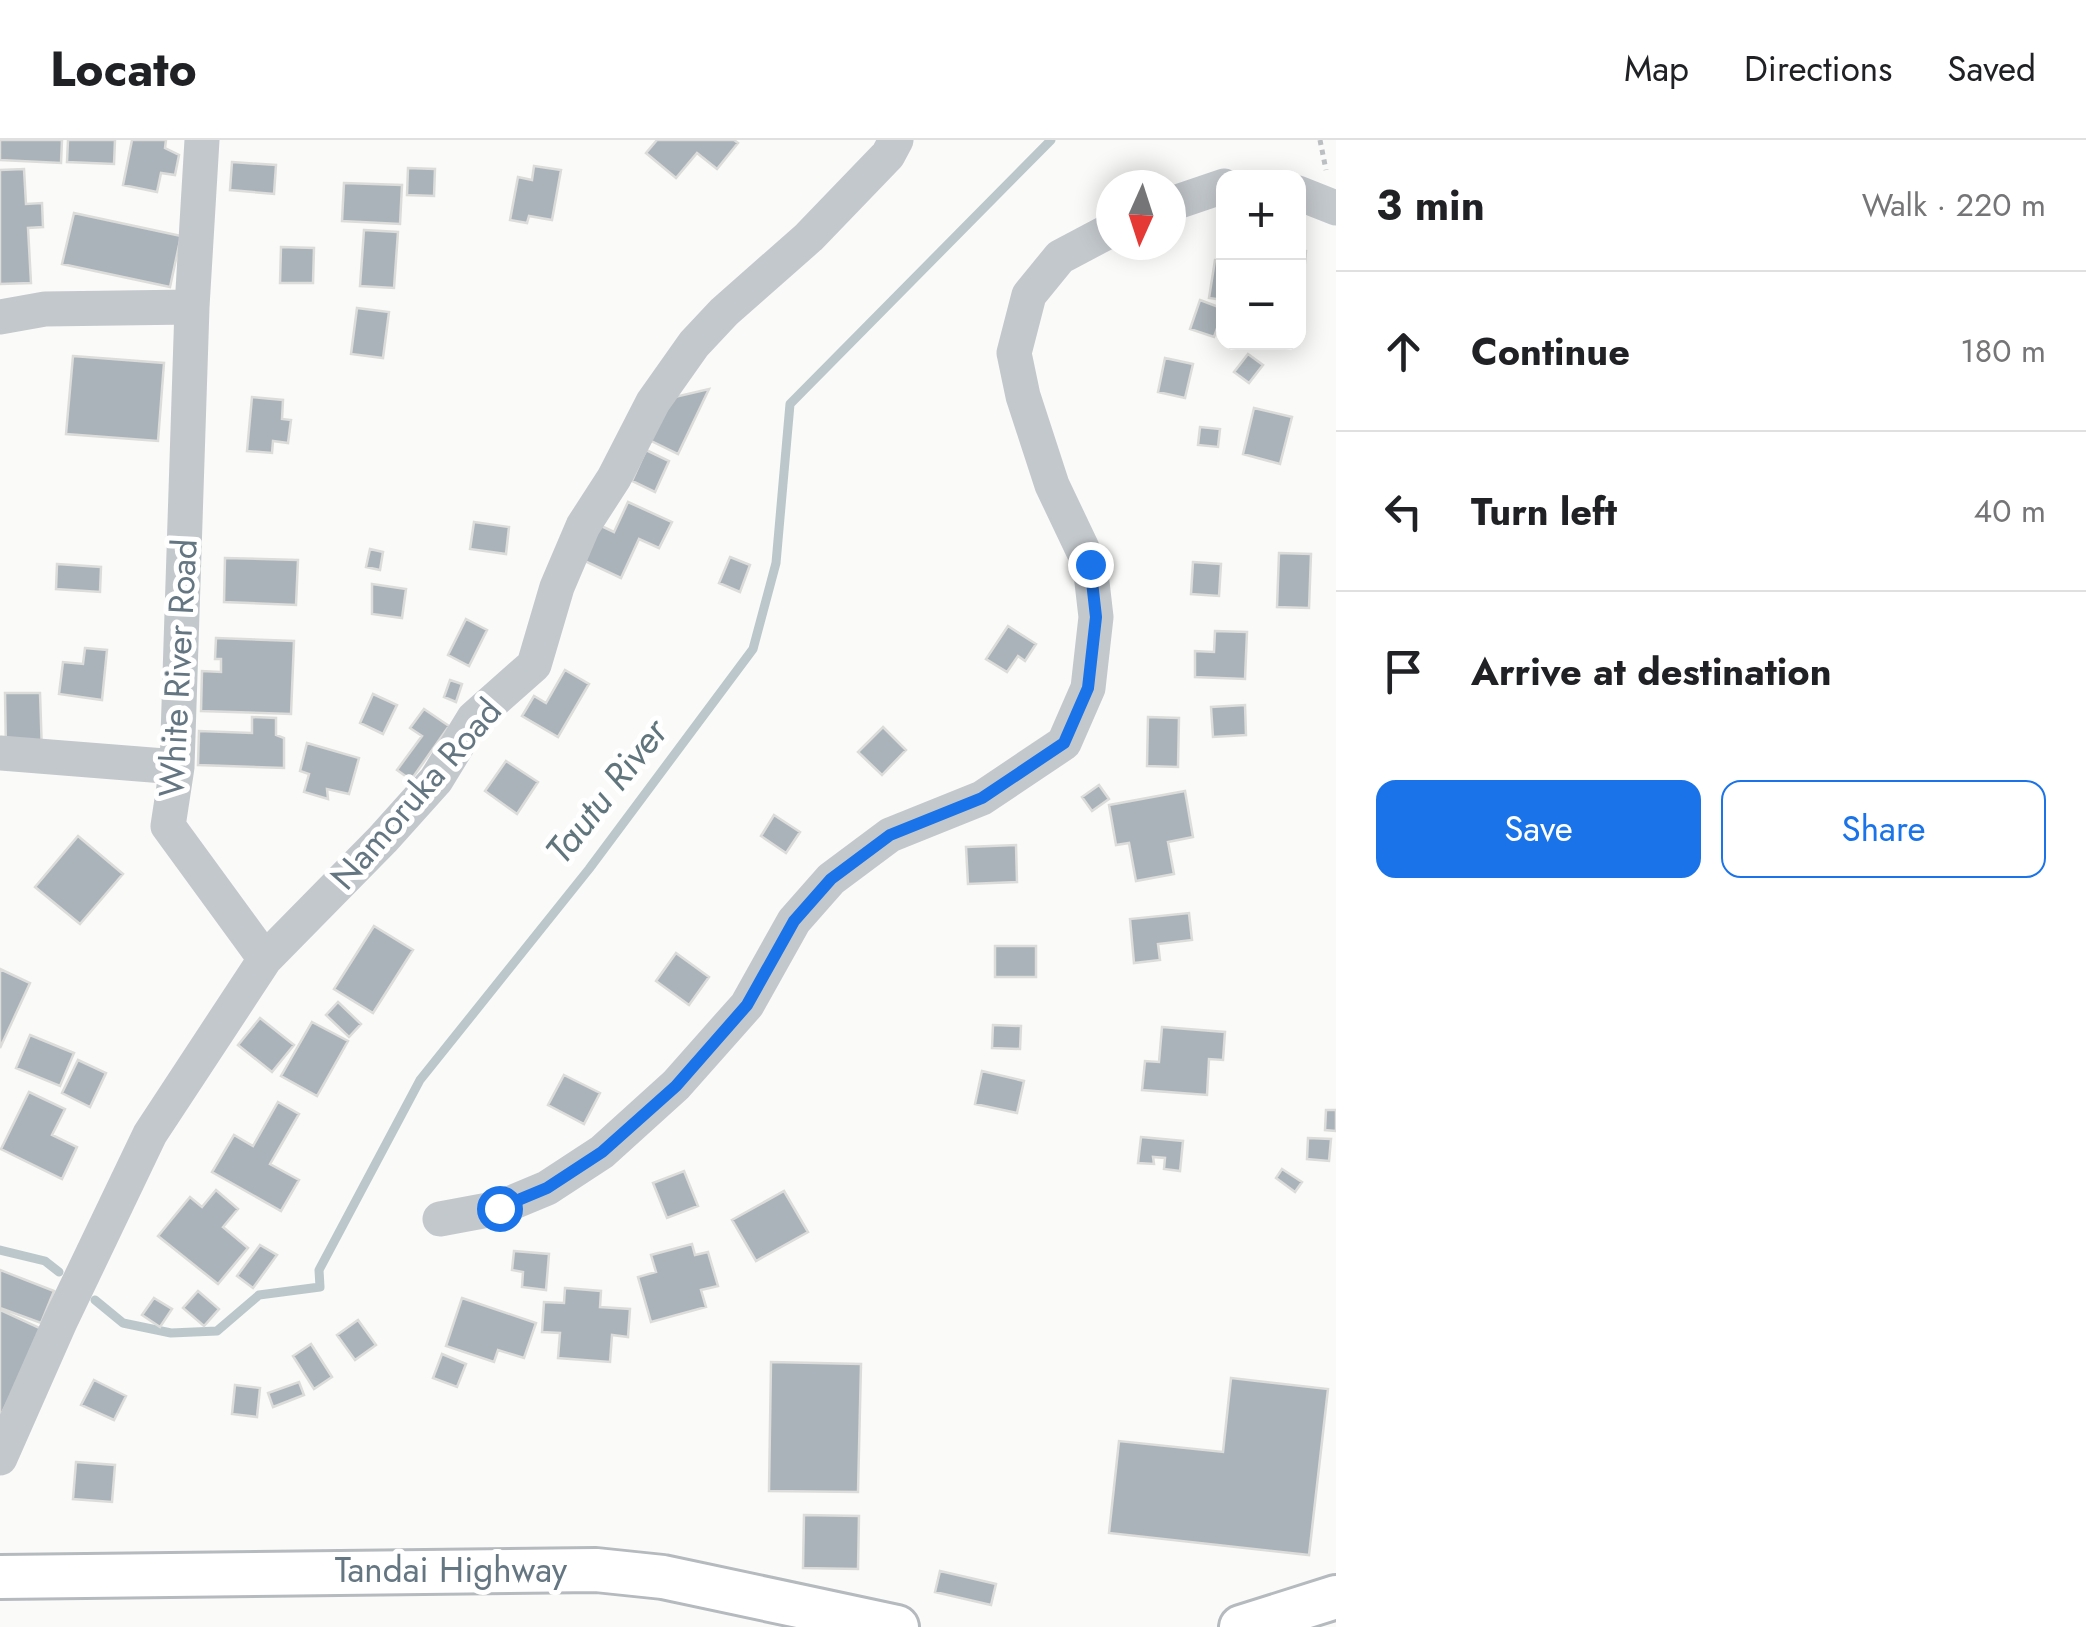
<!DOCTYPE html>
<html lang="en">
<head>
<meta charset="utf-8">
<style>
	body { margin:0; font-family:Jost,sans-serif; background:#f2f2f2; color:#202124 }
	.controls { position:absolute; right:30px; top:30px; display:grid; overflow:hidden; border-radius:20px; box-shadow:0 5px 25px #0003 }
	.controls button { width:90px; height:90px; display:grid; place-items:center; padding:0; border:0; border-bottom:2px solid #e0e0e0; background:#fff; color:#202124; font:50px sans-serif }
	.compass { position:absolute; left:1096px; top:30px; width:90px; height:90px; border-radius:50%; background:#fff; box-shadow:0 5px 25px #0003; rotate:183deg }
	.stop { position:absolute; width:30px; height:30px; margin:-22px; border:8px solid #1a73e8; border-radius:50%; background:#fff }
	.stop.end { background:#1a73e8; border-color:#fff; box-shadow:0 2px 10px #0008 }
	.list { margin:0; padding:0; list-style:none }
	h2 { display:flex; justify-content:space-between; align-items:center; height:130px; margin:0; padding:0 40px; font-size:42px }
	h2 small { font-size:32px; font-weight:400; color:#757577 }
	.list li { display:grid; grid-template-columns:65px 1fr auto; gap:30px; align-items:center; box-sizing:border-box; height:160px; padding:0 40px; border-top:2px solid #e0e0e0 }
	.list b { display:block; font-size:38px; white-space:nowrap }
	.list em { font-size:32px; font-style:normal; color:#757577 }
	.actions { display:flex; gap:20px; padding:30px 40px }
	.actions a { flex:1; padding:22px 0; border:2px solid #1a73e8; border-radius:20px; text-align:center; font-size:35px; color:#1a73e8 }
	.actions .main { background:#1a73e8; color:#fff }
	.icon { flex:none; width:55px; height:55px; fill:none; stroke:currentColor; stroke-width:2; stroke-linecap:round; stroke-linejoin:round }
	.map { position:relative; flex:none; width:1336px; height:1487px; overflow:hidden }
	header { display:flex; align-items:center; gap:60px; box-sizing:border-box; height:140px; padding:0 50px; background:#fff; border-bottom:2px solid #e0e0e0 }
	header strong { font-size:48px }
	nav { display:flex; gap:55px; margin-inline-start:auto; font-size:35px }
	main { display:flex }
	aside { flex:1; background:#fff }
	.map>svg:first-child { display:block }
</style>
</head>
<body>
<header>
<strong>Locato</strong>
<nav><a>Map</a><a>Directions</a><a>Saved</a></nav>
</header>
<main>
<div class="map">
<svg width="1336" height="1487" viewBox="0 0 1336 1487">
	<rect width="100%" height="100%" fill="#fafaf8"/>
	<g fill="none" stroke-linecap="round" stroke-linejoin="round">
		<!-- stream -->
		<path stroke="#bbc7cb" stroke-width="9" d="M 0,1110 L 45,1121 L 59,1132
			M 95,1160 L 123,1183 L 171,1193 L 217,1191 L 259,1155 L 320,1147 L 319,1130 L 420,940 L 589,729 L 753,509 L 776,423 L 790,264 L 1051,0"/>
	</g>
	<!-- building -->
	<path fill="#aab3b9" stroke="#dcdcda" stroke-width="2.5" d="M 0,0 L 62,0 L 61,23 L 0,20 Z
		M 68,0 L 115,0 L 114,24 L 67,22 Z
		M 132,0 L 166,0 L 165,8 L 179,15 L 175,35 L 161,33 L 157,52 L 123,45 Z
		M 657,0 L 734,0 L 738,3 L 717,29 L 697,13 L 676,38 L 646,13 Z
		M 232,22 L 276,25 L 274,54 L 230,50 Z
		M 534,26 L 561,30 L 552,80 L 529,76 L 527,83 L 510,80 L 518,37 L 532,40 Z
		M 408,28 L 435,29 L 434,56 L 407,55 Z
		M 24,29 L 26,64 L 42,63 L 43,87 L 28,88 L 31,143 L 0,144 L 0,30 Z
		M 344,43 L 402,45 L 400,84 L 342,81 Z
		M 74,73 L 181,96 L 170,147 L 62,124 Z
		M 364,90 L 398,92 L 394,148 L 360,146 Z
		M 281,107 L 314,108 L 313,143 L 280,143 Z
		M 1298,110 L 1306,111 L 1303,144 L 1298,144 Z
		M 1215,120 L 1224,121 L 1224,160 L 1209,158 Z
		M 1200,160 L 1224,169 L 1214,197 L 1190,189 Z
		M 357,168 L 389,172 L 383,218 L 351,214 Z
		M 1248,214 L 1263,225 L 1249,243 L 1234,232 Z
		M 73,216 L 164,223 L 158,301 L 66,294 Z
		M 1165,218 L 1193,224 L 1185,258 L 1158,252 Z
		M 709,249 L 678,314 L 637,294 L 653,262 Z
		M 252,257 L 283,260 L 282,279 L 291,280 L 288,303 L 273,301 L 272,313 L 247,311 Z
		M 1254,268 L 1292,277 L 1280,324 L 1243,314 Z
		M 1200,287 L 1220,289 L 1218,307 L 1198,305 Z
		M 646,310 L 669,321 L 655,352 L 632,341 Z
		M 628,362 L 672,382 L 659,408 L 639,399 L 621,438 L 576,417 L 593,382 L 614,392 Z
		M 474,382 L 509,387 L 506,414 L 470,409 Z
		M 370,409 L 383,412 L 380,430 L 366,427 Z
		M 1279,413 L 1311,414 L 1309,468 L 1277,467 Z
		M 730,417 L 750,425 L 740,452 L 719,443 Z
		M 225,418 L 298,420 L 296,465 L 224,462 Z
		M 1193,422 L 1221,424 L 1219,456 L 1191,454 Z
		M 57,424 L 101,427 L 100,452 L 56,449 Z
		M 372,444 L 406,449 L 402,478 L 372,474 Z
		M 466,479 L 487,490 L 469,526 L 448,515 Z
		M 1008,486 L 1036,504 L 1025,521 L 1018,516 L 1007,532 L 986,519 Z
		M 1215,491 L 1247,492 L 1245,539 L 1195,537 L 1195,511 L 1214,512 Z
		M 216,498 L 294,501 L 291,574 L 201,571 L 202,531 L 221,532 L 221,519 L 215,519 Z
		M 85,508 L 107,510 L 102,560 L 59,554 L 63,522 L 83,524 Z
		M 565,530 L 589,544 L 558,597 L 522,576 L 534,556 L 546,563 Z
		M 450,540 L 462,544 L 456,562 L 444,557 Z
		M 5,553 L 40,553 L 42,613 L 6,613 Z
		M 373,554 L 397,565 L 383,594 L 360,583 Z
		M 1245,565 L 1246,595 L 1213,597 L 1211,567 Z
		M 424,569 L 449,586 L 411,640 L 397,630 L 422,596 L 410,588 Z
		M 252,577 L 276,578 L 276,595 L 284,598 L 284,628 L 198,625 L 199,591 L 252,593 Z
		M 1148,577 L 1179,578 L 1178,627 L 1147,626 Z
		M 883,587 L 906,610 L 882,635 L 858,612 Z
		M 307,603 L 359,618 L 349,654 L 327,649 L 328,659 L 304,652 L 309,634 L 300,631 Z
		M 506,621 L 538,642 L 517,674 L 485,651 Z
		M 1099,645 L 1109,659 L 1092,671 L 1082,657 Z
		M 1185,651 L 1193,697 L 1168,702 L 1174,734 L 1136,741 L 1129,703 L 1116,705 L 1109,665 Z
		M 774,675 L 800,692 L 786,713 L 761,696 Z
		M 78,696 L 123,734 L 80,784 L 35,747 Z
		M 1016,705 L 1017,742 L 968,744 L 966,707 Z
		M 1189,773 L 1192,800 L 1158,804 L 1160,820 L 1134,823 L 1130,779 Z
		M 374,786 L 413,810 L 373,873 L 334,849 Z
		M 995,806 L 1036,806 L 1036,837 L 995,837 Z
		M 676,813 L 709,837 L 689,865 L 656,841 Z
		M 0,829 L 30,843 L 0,908 Z
		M 338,862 L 361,884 L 349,897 L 326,875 Z
		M 260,878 L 294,905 L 272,932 L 238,905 Z
		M 312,882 L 348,901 L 317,956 L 281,936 Z
		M 993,885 L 1021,886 L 1020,909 L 992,908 Z
		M 1162,887 L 1225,892 L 1223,920 L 1209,919 L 1207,955 L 1142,950 L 1145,921 L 1159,922 Z
		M 30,895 L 74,913 L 60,946 L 16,928 Z
		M 78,920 L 106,933 L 90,967 L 62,953 Z
		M 982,931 L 1024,941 L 1017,973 L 975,964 Z
		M 564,935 L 600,953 L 584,984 L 548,965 Z
		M 29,952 L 65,969 L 52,995 L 77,1007 L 62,1039 L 1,1009 Z
		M 278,962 L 299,974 L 270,1024 L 299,1040 L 281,1071 L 212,1032 L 234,995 L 253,1006 Z
		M 1326,970 L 1336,970 L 1336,991 L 1325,990 Z
		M 1141,997 L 1183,1001 L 1180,1031 L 1164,1029 L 1165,1018 L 1153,1017 L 1154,1024 L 1138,1023 Z
		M 1308,998 L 1331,999 L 1329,1021 L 1307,1019 Z
		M 1282,1029 L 1302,1042 L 1295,1052 L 1276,1038 Z
		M 684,1031 L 698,1066 L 667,1078 L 653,1043 Z
		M 216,1050 L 238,1069 L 223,1087 L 248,1108 L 218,1144 L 158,1096 L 190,1057 L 202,1067 Z
		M 784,1051 L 808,1092 L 756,1121 L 732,1080 Z
		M 692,1104 L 695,1115 L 708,1112 L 718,1146 L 701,1150 L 706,1167 L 651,1182 L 638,1137 L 656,1132 L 651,1115 Z
		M 260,1105 L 277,1115 L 253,1148 L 237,1136 Z
		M 514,1111 L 549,1114 L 546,1150 L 522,1147 L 523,1132 L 512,1130 Z
		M 0,1130 L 54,1151 L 41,1183 L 0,1168 Z
		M 565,1148 L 601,1151 L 600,1167 L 630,1169 L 628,1197 L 612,1195 L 610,1222 L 558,1218 L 560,1193 L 542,1192 L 544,1162 L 564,1163 Z
		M 198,1151 L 219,1169 L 204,1186 L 183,1168 Z
		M 154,1158 L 172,1169 L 160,1187 L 142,1175 Z
		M 462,1158 L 536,1183 L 524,1218 L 498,1210 L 494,1222 L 446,1206 Z
		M 0,1170 L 44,1190 L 0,1277 Z
		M 358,1180 L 376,1205 L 355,1220 L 337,1195 Z
		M 311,1204 L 332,1237 L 314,1249 L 293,1216 Z
		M 442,1214 L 466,1224 L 457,1247 L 433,1238 Z
		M 771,1222 L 861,1224 L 858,1352 L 769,1351 Z
		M 1231,1238 L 1328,1249 L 1309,1415 L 1109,1393 L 1119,1301 L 1223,1312 Z
		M 94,1240 L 126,1256 L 114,1280 L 81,1265 Z
		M 299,1242 L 304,1255 L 273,1267 L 268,1253 Z
		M 235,1245 L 260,1248 L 257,1277 L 232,1274 Z
		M 76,1322 L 115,1325 L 112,1362 L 73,1359 Z
		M 804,1375 L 859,1376 L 858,1429 L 803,1428 Z
		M 940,1431 L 996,1444 L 991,1465 L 935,1452 Z"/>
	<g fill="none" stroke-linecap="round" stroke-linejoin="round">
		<!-- major casing -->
		<g stroke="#b5babe" stroke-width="48">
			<path id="major" d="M 0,1437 L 596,1430 L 663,1437 L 897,1487
				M 1241,1487 L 1336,1457"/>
		</g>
		<!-- path -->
		<path stroke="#bbbfc2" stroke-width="5" stroke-dasharray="5 5" stroke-linecap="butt" d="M 1320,0 L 1326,30"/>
		<!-- minor -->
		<path stroke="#c3c8cc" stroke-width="35" d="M 202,0 L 192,167 L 177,627 L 168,686 L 265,819
			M 1298,53 L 1336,68
			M 1171,64 L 1224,46
			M 0,177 L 45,169 L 192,167
			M 0,613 L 177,627
			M 440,1079 L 499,1068 L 547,1048 L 602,1012 L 676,945 L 747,865 L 794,781 L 831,739 L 890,695 L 982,658 L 1064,603 L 1088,548 L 1096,477 L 1090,425 L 1052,345 L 1023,256 L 1014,213 L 1029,155 L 1060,117 L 1111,90
			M 0,1318 L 60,1182 L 150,994 L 265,819 L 383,699 L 436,640 L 474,578 L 534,525 L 557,447 L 583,386 L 614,338 L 653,262 L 694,204 L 724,172 L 809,97 L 888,15 L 896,0"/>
		<!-- major -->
		<use href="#major" stroke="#fff" stroke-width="42"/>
	</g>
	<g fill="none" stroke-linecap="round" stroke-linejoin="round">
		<!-- route -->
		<path stroke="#1a73e8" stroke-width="12" d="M 499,1068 L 547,1048 L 602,1012 L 676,946 L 747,865 L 794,781 L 831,739 L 890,695 L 982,658 L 1064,603 L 1088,548 L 1096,477 L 1090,424"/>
	</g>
	<g text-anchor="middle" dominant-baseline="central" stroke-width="10" stroke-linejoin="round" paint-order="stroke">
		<!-- street labels -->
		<g font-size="35" fill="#657683" stroke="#fff">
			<text transform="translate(178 528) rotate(-87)">White River Road</text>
			<text transform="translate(416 654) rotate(-49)">Namoruka Road</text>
			<text x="451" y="1430">Tandai Highway</text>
		</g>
		<!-- water labels -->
		<g font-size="38" font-style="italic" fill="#60757c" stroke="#fff">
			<text transform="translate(606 651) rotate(-52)">Tautu River</text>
		</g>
	</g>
</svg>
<div class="controls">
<button>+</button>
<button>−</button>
</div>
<svg class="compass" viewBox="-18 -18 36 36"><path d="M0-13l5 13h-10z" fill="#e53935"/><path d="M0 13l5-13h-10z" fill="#757577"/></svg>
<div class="stop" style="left:499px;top:1068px"></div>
<div class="stop end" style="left:1090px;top:424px"></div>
</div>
<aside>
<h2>3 min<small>Walk · 220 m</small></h2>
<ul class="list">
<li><svg class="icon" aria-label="ahead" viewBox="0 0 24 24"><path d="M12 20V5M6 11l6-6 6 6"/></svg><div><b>Continue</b></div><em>180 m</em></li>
<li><svg class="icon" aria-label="left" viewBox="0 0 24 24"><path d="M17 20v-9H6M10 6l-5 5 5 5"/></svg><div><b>Turn left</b></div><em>40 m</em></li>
<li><svg class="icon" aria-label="arrive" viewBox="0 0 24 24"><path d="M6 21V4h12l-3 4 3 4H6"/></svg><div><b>Arrive at destination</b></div></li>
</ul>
<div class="actions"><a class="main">Save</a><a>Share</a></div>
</aside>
</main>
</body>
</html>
